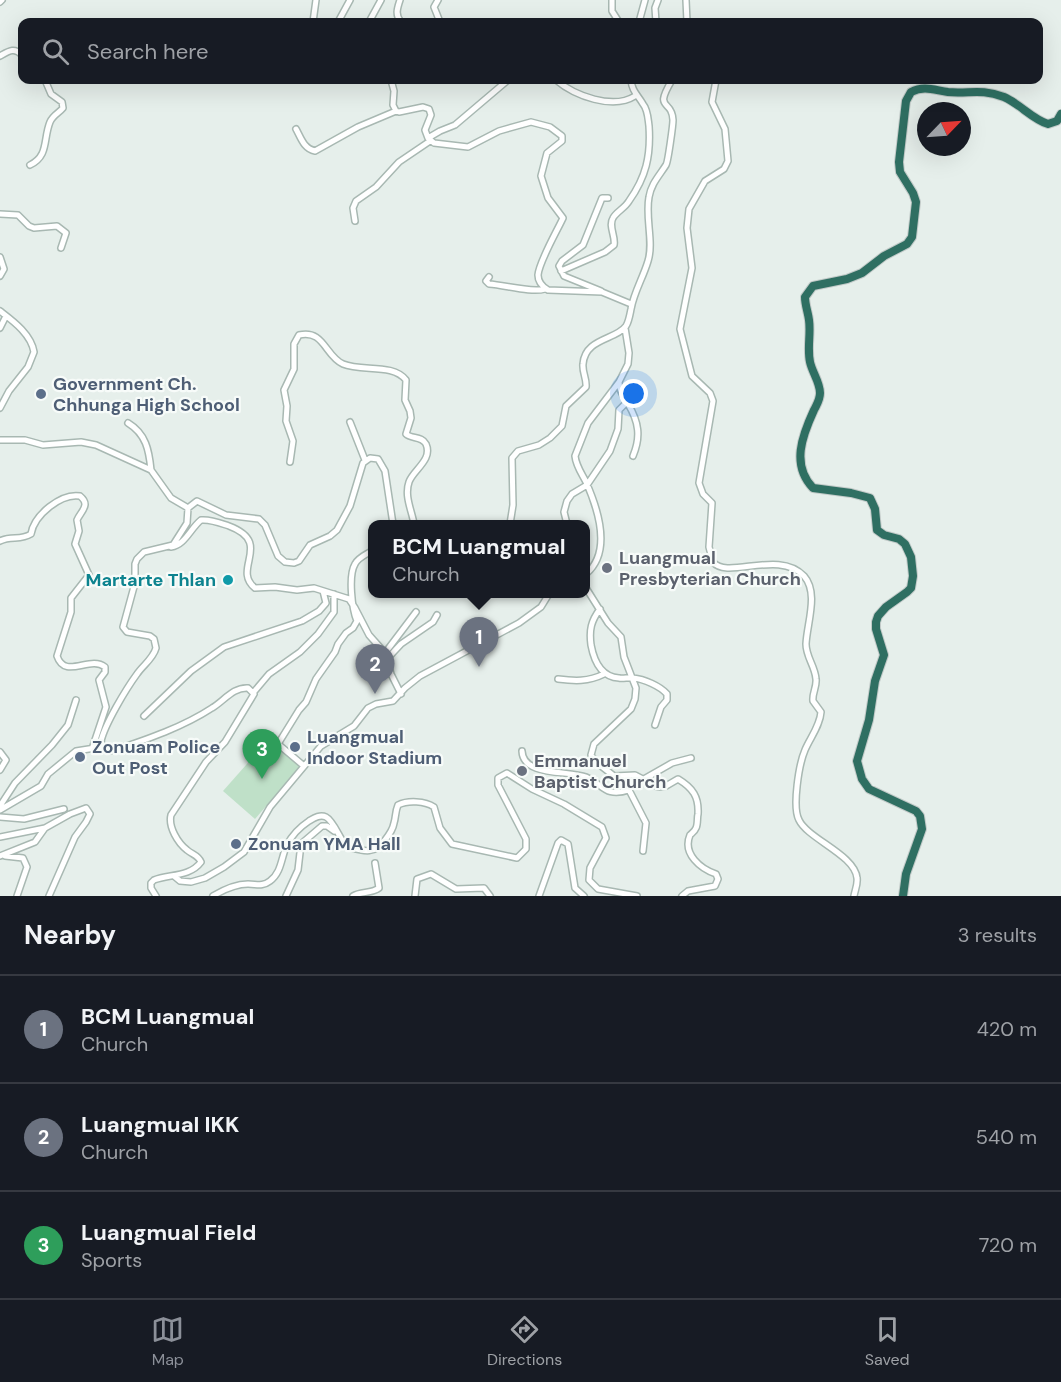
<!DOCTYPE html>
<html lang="en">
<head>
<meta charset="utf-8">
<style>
	body { margin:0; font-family:"DM Sans",sans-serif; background:#20242c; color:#f1f3f6 }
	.compass { position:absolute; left:917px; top:102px; width:54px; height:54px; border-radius:50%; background:#171b24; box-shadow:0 6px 24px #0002; rotate:65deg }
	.you { position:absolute; left:634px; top:394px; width:21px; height:21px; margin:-15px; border:4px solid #fff; border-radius:50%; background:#1a73e8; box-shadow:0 0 0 9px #1a73e833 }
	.badge { display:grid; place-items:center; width:39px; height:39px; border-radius:50%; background:#8c9099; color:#fff; font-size:20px; font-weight:700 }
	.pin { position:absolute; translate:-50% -50px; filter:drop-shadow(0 2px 3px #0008) }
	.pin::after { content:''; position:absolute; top:32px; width:21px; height:18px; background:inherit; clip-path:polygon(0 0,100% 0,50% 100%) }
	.popup { position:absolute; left:368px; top:520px; width:222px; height:78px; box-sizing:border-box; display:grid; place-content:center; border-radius:12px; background:#171b24; filter:drop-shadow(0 2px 4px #0005); font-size:20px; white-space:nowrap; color:#9ea1a6 }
	.popup b { font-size:22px; color:#f1f3f6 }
	.popup::after { content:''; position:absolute; left:50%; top:100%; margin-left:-12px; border:12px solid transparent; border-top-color:#171b24 }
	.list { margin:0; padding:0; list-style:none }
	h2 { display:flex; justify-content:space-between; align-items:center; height:78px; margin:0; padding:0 24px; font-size:26px }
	h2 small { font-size:20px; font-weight:400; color:#9ea1a6 }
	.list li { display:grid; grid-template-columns:39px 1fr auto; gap:18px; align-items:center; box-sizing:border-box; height:108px; padding:0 24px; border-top:2px solid #363941 }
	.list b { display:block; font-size:22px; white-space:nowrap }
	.list p { margin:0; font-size:20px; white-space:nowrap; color:#9ea1a6 }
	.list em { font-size:20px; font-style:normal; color:#9ea1a6 }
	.icon { flex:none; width:33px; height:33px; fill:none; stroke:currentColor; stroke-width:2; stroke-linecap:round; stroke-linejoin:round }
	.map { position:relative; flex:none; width:1061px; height:896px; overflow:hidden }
	.search { position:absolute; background:#171b24; box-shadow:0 6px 24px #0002; left:18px; right:18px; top:18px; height:66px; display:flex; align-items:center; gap:15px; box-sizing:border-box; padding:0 21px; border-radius:12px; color:#9ea1a6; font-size:22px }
	.sheet { height:402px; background:#171b24 }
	nav { display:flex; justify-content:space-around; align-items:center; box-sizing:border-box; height:84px; border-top:2px solid #363941; background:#171b24; font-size:16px; color:#9ea1a6 }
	nav a { display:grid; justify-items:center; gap:3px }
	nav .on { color:#8c9099 }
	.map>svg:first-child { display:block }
</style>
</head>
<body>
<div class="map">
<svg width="1061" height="896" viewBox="0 0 1061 896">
	<rect width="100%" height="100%" fill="#e6efeb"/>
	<!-- green -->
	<path fill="#bfe0c8" d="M 269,739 L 300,767 L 255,819 L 223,791 Z"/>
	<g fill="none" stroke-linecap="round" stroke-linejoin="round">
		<!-- minor casing -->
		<g stroke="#a8b8b2" stroke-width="8">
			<path id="minor" d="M 400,0 C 397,9 395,15 401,22
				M 438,0 L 434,7 L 440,22
				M 612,0 L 612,11 L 619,22
				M 686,0 L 687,22
				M 0,2 L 2,0
				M 313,22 L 316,0
				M 338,22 L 350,0
				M 369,22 L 381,0
				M 639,22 L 645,0
				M 656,22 L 655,8 L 658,0
				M 0,56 C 9,51 14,47 22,55
				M 391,80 L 394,91 L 393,105 L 396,111 L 399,112 L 423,107 L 429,109 L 431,115 L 425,130 L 428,138 L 434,143 L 468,147 L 499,131 L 531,122 L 550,127 L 562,136 L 562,141 L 547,153 L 541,176 L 548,198 L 563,218 C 557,231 539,262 538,275 C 538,282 543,287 548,290 L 602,292 L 631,304
				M 556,80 C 575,96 613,110 635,96
				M 716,80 L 712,102 L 725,129 L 728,161 L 724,169 L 705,181 L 689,209 L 687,228 L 692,268 L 680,329 L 692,376 L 710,393 L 713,401 L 699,483 L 703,494 L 712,503 L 709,547 L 713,562 C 727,580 779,549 804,576 C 819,593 807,623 806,644 C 806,657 815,666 816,679 C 817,687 812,693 813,701 L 821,712 C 820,726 810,738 805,750 C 799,764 792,807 799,820 C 808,839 855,855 857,878 C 858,884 855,890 854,896
				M 296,129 C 301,138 304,149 315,151 L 358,127 L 396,111
				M 428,138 L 440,131 L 455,125 L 508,80
				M 30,165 C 49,156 43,139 50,122 C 53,115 59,113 63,108 L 62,102 L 51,94 L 45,80
				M 0,214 L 18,215 L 29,226 L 34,228 L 57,226 L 66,233 L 61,248
				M 355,221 L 353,208 L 356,201 L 376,187 L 399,162 L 430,141
				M 0,257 L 4,269 L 0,276
				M 561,271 L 605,252 L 614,245 C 616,237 608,226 613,218 C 616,212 625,208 629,201 C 646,177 651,156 649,126 C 648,119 648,110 643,104 C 637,94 632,91 631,80
				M 489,277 L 486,281 L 489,284 C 505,285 531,293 545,289
				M 601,291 L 564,276 L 559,266 L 562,261 L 583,245 L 602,198 L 608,198
				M 0,311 C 13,321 31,334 34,352 L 28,367 L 9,391 L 0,408
				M 0,328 L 6,316
				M 619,382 C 619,391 624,397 628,404 C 639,422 641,437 633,456
				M 350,422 L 365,460
				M 128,423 C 146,434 149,450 151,470
				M 0,440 L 25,440 L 43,445 L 81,442 L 96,445 L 151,470 L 171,498 L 188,508
				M 290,462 L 293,441 L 286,421 L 287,406 L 284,390 L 294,369 L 294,344 L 299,335 C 324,329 325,356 343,364 C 362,372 393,363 406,380 L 405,400 L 410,411 L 411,418 L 406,434 C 411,439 422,436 426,444 C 433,460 413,470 409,482 C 404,496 412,511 414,524
				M 510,524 L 513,505 L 512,458 L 518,451 L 539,445 L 550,438 L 562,426 L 566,406 L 586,387 C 587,379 582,372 583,364 C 585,338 616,340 626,326 C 629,321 630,314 631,309 C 634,292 643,278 648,261 C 654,242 645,218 649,197 C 651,184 659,176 666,165 C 668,162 673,125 673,120 C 672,98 653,112 672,80
				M 567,524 L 564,512 L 567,501 L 572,494 L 587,485 L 610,451 L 618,429 L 619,410 L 627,402
				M 0,541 C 11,535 20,541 31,534 C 34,515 61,493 80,496 C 91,505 81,511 77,520 L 79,531 L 75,544 L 89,575 L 71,598 L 71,612 L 57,656 C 65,680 90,655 105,667 L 105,672 L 99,680 L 106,707 L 93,746 L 97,749 L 103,748
				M 171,547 C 185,545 190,529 201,520 C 211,519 220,523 229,526 C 274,543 231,569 255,588 L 275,587 L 297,590 L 314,588 L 349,599 L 355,608 L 369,635 L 385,653 L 391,674 L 401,694
				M 586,574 C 612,552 598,509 586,482 C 582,474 576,466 575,456 L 588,423 L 619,382 L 628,364 L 629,353 L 625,328
				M 586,588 L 608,623 L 621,637 L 624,657 L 636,688 L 635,699 L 631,709 L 594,744 L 591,755 L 596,762 L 614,776 L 635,775 L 658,787 L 666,786 L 678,779 C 693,788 699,797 698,814 C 697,818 698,824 696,828 C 695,831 692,833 690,835 C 682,854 701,869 716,874 L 718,879 L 715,886 L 688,891 L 682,896
				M 600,609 C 591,621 589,630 591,645 C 594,661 601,677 619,678 C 623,679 629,677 633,678 C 644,679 660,686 667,694 L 667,700 L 661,707 L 655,725
				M 385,653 L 416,612
				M 387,659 L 401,644 L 433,622 L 437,615
				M 558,679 C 574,681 588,682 604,674
				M 253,693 L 269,674 L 300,652 L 318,634 L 334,612 L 334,594
				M 144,716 L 191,671 L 224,647 L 302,621 L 319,611 L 326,603 L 323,591
				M 522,751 C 523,777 569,770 586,777 C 603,784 605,798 629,790
				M 0,752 L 6,760 L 0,770
				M 304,766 L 278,744 L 299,710 L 306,702 L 316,679 L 335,652 L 338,644 L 346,633 L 353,628 L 357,621 C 352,609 348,576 355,564 C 358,558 365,555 370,552
				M 0,806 L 15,783 L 52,745 L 68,725 L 76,700
				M 0,810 L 41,786 L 48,774 L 76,751 L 95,748
				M 0,817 L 24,819 L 64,809
				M 0,837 L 45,828
				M 643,851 L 646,823 L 629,790 L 633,781 L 644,779 L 672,763 L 691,758
				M 0,856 L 35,842 L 45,828 L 70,814 L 86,808 L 90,814 L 86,822 L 75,837 L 49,896
				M 5,856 L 23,858 L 27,867 L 17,896
				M 174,876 L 180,881 L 191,882 L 205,878 L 224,867 L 244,852 L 270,807 L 321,746 L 354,726 L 368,708 L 376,704 L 393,701 L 405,688 L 420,676 L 519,623 L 541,607 L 549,594
				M 156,896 L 151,888 L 151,883 L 154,880 C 169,874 190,877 201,862 C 198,855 193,855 187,850 C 178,843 168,827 171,815 L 206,762 L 225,742 L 254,694 L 248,688 C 233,687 224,701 212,708 C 183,727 148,739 115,750 L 109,751 L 103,748 L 101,741 C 105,724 126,689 137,674 C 143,665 153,659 156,648 L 154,639 L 150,636 L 127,632 L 123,627 L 135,583 L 135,564 L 137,559 L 144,552 L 173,545 L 187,523 L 188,508 L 197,501 L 226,515 L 259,519 L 265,525 L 278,556 L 285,562 L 294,563 L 299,561 L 310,545 L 330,536 L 337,530 L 350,506 L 363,463 L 370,458 L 378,459 L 385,471 L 393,524
				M 213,896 C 223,890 236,884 248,884 C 257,884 262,887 270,881 C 282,872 281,857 287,845 C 292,835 300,827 309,821 C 314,818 320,814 326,817 C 334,821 340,840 347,847 C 363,851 375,855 385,840 C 389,835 393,829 394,823 C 396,817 395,812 398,805 C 408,800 425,801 434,807 L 440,828 L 452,844 L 517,858 L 526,849 L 526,839 L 498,785 L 498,778 L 507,773 L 532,789 L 564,804 L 602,827 L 606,838 L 590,868 L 589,880 L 598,889 L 637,896
				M 286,896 L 298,870 L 301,844 L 322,826 L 327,826 L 334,831
				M 353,896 C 361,891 371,894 379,888 L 375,863
				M 415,896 L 417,879 L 431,874 L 456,889 L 484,888 L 490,896
				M 539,896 L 558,843 L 561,840 L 568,844 L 575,888 L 584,896"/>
		</g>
		<!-- highway casing -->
		<g stroke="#c2cac8" stroke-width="10">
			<path id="highway" d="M 903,896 L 906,874 L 922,829 L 920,816 L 916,811 L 869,789 L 862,779 L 857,761 L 869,720 L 875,681 L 884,655 L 876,629 L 876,622 L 878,616 L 886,607 L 907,592 L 911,588 L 913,576 L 911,557 L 905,544 L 899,539 L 884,535 L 877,530 L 875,509 L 870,498 L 851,493 L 813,488 C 791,465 802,436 814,410 C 817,404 820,400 820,393 C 820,382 812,372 810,362 C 807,348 811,334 809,320 C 808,312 805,305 805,297 L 813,286 L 847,279 L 862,273 L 884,256 L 907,244 L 912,237 L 916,202 L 913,193 L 900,172 L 899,162 L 906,101 L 911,92 C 924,85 934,90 948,92 C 970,94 980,88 1004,97 C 1020,104 1032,119 1048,124 L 1057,121 L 1061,114"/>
		</g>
		<!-- minor -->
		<use href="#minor" stroke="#fff" stroke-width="5"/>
		<!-- highway -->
		<use href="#highway" stroke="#2f6f62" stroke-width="8"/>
	</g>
	<!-- markers -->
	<g fill="#5c6f8a" stroke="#f7fbf9" stroke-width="2">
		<circle cx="41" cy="394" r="6"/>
		<circle cx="295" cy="747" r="6"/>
		<circle cx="80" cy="757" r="6"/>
		<circle cx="236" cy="844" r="6"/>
	</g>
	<g fill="#6b7280" stroke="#f7fbf9" stroke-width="2">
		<circle cx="607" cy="568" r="6"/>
		<circle cx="522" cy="771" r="6"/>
	</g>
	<circle fill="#0f9aa8" stroke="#f7fbf9" stroke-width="2" cx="228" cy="580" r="6"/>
	<g text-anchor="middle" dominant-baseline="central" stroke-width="4.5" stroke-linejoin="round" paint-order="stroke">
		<!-- service labels -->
		<g font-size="18" font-weight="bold" fill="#4e5e75" stroke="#f7fbf9" text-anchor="start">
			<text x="53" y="384">Government Ch.<tspan x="53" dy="21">Chhunga High School</tspan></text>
			<text x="307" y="737">Luangmual<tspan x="307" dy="21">Indoor Stadium</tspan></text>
			<text x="92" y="747">Zonuam Police<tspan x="92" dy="21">Out Post</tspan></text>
			<text x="248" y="844">Zonuam YMA Hall</text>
		</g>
		<!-- worship labels -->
		<g font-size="18" font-weight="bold" fill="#5b616d" stroke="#f7fbf9" text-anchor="start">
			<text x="619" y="558">Luangmual<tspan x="619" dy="21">Presbyterian Church</tspan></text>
			<text x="534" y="761">Emmanuel<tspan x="534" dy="21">Baptist Church</tspan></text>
		</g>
		<!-- culture labels -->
		<g font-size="18" font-weight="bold" fill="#0d838f" stroke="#f7fbf9" text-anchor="end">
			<text x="216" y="580">Martarte Thlan</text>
		</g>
	</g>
</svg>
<svg class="compass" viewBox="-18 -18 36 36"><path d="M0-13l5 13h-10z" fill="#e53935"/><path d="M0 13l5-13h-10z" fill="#9ea1a6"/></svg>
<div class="you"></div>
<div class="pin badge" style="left:479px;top:667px;background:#6b7280">1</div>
<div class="popup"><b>BCM Luangmual</b>Church</div>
<div class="pin badge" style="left:375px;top:694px;background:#6b7280">2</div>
<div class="pin badge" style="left:262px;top:779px;background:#2e9e5b">3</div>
<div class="search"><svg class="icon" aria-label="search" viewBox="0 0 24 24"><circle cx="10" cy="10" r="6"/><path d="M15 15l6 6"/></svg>Search here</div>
</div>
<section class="sheet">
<h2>Nearby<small>3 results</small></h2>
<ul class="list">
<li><span class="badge" style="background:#6b7280">1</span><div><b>BCM Luangmual</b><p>Church</p></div><em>420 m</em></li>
<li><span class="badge" style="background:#6b7280">2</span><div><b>Luangmual IKK</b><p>Church</p></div><em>540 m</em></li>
<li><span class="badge" style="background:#2e9e5b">3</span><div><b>Luangmual Field</b><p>Sports</p></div><em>720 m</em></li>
</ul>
</section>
<nav>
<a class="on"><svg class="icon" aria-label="map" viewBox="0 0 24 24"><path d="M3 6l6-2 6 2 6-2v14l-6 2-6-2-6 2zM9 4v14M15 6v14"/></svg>Map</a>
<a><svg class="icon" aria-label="directions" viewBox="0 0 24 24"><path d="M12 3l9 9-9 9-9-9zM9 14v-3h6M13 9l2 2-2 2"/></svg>Directions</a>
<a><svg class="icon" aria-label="saved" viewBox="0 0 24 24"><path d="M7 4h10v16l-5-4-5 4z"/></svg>Saved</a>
</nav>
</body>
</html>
